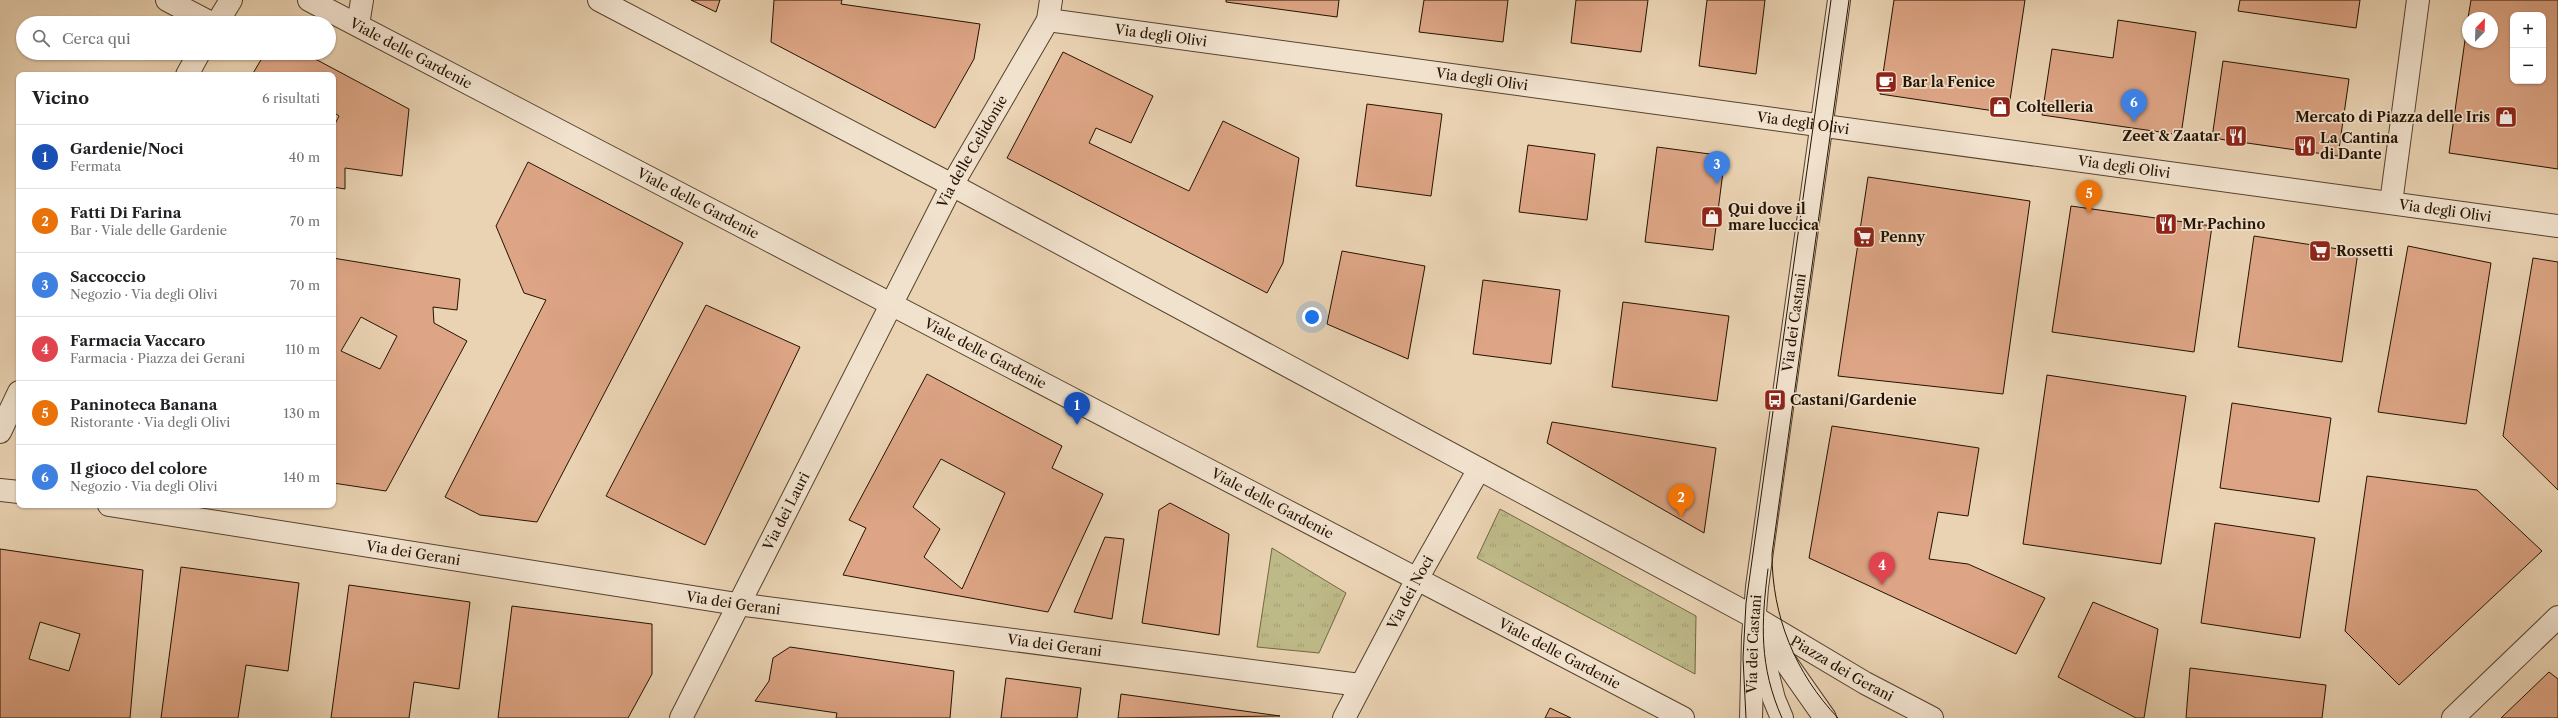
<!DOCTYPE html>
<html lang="it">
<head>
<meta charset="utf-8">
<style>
	body { margin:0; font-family:"Libre Caslon Text",serif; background:#f2f2f2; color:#202124 }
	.controls { position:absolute; right:12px; top:12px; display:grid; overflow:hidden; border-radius:8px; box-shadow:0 1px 3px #0004 }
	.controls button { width:36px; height:36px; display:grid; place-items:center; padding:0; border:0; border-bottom:1px solid #e0e0e0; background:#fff; color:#202124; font:20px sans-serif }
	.compass { position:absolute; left:2462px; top:12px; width:36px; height:36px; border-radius:50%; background:#fff; box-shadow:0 1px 3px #0004; rotate:23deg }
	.you { position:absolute; left:1312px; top:317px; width:14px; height:14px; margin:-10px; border:3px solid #fff; border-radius:50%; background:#1a73e8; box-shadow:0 0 0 6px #1a73e833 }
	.badge { display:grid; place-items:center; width:26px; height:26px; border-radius:50%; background:#2563eb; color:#fff; font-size:13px; font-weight:700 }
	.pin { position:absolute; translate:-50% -33px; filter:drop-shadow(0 1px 2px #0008) }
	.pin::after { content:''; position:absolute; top:21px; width:14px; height:12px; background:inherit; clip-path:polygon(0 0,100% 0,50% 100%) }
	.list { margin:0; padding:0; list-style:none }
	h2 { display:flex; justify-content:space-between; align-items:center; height:52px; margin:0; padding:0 16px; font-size:17px }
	h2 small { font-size:13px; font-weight:400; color:#757577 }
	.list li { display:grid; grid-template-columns:26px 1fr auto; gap:12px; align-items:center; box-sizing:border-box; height:64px; padding:0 16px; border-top:1px solid #e0e0e0 }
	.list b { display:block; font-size:15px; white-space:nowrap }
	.list p { margin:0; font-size:13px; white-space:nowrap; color:#757577 }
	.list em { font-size:13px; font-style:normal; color:#757577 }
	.icon { flex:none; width:22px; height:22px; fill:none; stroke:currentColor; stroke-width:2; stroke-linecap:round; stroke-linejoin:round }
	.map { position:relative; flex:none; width:2558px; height:718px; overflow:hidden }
	.search { position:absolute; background:#fff; box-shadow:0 1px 3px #0004; left:16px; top:16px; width:320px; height:44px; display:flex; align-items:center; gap:10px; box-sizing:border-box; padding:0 14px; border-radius:22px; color:#757577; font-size:15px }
	.panel { position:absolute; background:#fff; box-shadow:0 1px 3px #0004; left:16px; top:72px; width:320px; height:436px; border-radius:8px }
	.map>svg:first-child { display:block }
</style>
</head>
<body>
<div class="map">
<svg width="2558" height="718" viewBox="0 0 2558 718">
	<defs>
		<pattern id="park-tufts" width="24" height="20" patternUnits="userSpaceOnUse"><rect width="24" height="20" fill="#beba88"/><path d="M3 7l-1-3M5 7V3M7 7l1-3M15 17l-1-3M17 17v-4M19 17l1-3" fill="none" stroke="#a39f74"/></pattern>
	</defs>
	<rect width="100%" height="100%" fill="#ead3b3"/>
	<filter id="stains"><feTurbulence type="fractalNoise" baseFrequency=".005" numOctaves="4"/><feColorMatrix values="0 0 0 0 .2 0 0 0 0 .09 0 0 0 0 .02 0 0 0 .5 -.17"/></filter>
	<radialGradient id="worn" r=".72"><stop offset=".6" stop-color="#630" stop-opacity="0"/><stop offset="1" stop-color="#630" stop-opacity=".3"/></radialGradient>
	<!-- park -->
	<path fill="url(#park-tufts)" stroke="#726644" d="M 1500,509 L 1696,616 L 1695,674 L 1477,558 Z
		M 1272,548 L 1346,593 L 1319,653 L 1257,647 Z"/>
	<!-- building -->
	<path fill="#dda585" stroke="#251200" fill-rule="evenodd" d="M 691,0 L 720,0 L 716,12 Z
		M 774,0 L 842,0 L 841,4 L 980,24 L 974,59 L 935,128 L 771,42 Z
		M 1226,0 L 1339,0 L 1337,17 L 1226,2 Z
		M 1424,0 L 1508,0 L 1503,42 L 1419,32 Z
		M 1576,0 L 1648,0 L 1641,52 L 1571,43 Z
		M 1707,0 L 1765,0 L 1756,74 L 1699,66 Z
		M 1894,0 L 2025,0 L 2008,113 L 1880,94 Z
		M 2240,0 L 2360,0 L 2356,28 L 2238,11 Z
		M 2471,0 L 2558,0 L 2558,169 L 2449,153 L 2468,19 L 2468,42 L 2492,42 L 2492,18 L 2468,18 ZM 2513,15 L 2543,15 L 2543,81 L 2513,81 Z
		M 2118,20 L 2196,32 L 2181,135 L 2042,115 L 2052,49 L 2113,58 Z
		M 1063,52 L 1153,96 L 1131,143 L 1096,128 L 1089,143 L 1189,191 L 1223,121 L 1299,158 L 1283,263 L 1267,293 L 1007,158 Z
		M 265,53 L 304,53 L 409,109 L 402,176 L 345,168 L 345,189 L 333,187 L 333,128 L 339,116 L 333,112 L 333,75 L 252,75 Z
		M 2223,61 L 2349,79 L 2338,156 L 2212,138 Z
		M 1367,104 L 1442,114 L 1431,196 L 1356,186 Z
		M 1528,145 L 1595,154 L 1587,220 L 1519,212 Z
		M 1657,147 L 1725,156 L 1713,250 L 1645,242 Z
		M 528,162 L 683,243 L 537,522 L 480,515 L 445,497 L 546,300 L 524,293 L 496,226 Z
		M 1868,177 L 2030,201 L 2003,394 L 1838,376 Z
		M 2071,206 L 2212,226 L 2194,352 L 2052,332 Z
		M 2254,236 L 2358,252 L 2342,362 L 2238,347 Z
		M 2408,246 L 2491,263 L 2466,424 L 2378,412 Z
		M 1342,251 L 1425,266 L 1408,359 L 1327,324 Z
		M 333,258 L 460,279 L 457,310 L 433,307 L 434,323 L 467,341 L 386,491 L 333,483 ZM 361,317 L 397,336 L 380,369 L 341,351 Z
		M 2533,258 L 2558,262 L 2558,490 L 2503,436 Z
		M 1483,280 L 1560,290 L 1551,364 L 1473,354 Z
		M 1623,302 L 1729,316 L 1717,401 L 1612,387 Z
		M 706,305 L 800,347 L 705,545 L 606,496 Z
		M 927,374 L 1062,446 L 1052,468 L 1103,494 L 1048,612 L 843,575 L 866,528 L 849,520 ZM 941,459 L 1005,493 L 962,589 L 924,557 L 940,529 L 913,507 Z
		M 2047,375 L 2186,396 L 2161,564 L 2023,544 Z
		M 2232,403 L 2331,418 L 2319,502 L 2220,488 Z
		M 1552,422 L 1716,448 L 1704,533 L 1547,443 Z
		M 1832,426 L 1979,448 L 1968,516 L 1938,512 L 1929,559 L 1968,564 L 2045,598 L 2016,654 L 1809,558 Z
		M 2367,476 L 2477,490 L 2542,551 L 2399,685 L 2345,631 Z
		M 1170,503 L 1229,534 L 1219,635 L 1142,623 L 1159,510 Z
		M 2215,523 L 2315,538 L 2300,638 L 2201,623 Z
		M 1105,537 L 1124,539 L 1112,619 L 1074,612 Z
		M 0,549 L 143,570 L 130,718 L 0,718 ZM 40,622 L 80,634 L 69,671 L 29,659 Z
		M 181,567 L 299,583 L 288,671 L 246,665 L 238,718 L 161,718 Z
		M 349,585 L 470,602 L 459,689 L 414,682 L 409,718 L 331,718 Z
		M 2093,602 L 2158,629 L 2144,718 L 2136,718 L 2058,677 Z
		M 512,606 L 652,624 L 652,674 L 628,718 L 498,718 Z
		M 790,647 L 954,671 L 950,718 L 836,718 L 837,713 L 755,701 L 769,681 L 773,658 Z
		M 2190,668 L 2326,685 L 2322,718 L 2186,718 Z
		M 2549,672 L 2558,679 L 2558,718 L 2501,718 Z
		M 1006,678 L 1081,688 L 1077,718 L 1001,718 Z
		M 1121,694 L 1280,716 L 1118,718 Z
		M 1550,708 L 1571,718 L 1545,718 Z"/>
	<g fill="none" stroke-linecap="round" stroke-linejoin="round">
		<!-- service casing -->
		<g stroke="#56422d" stroke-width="24">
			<path id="service" d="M 1754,617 L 1825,718
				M 1756,628 L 1774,699 L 1782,718"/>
		</g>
		<!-- minor casing -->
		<g stroke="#56422d" stroke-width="24">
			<g id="minor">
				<path d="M 167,0 L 211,23"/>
				<path id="s1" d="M 309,0 L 1683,718"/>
				<path d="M 599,0 L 952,185 L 1754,617"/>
				<path id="s2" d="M 1048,20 L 2558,226"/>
				<path d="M 217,23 L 231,0"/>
				<path d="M 358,25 L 362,0"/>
				<path d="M 187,75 L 199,53"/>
				<path d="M 2391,203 L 2418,0"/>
				<path d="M 0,432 L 19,392"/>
				<path d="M 0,490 L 19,492"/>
				<path id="s3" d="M 109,505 L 737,604 L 1360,685"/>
				<path id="s4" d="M 681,718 L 952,185 L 1048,20 L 1051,0"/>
				<path id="s5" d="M 1344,718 L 1417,579 L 1479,469"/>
				<path d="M 2453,718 L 2558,617"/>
			</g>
		</g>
		<!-- tertiary casing -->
		<g stroke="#56422d" stroke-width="24">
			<g id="tertiary">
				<path id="s6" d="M 1754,617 L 1865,683 L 1932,718"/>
				<path id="s7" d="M 1751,718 L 1753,637 L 1757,587 L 1839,0"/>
			</g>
		</g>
		<!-- service -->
		<use href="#service" stroke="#f1e2ce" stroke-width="22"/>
		<!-- minor -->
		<use href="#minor" stroke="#f1e2ce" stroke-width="22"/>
		<!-- tertiary -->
		<use href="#tertiary" stroke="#f1e2ce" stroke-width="22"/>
		<!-- tram -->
		<path stroke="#251200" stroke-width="1" d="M 1768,569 C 1761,624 1759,666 1782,718
			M 1746,718 L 1743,658 L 1746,603 L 1831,0
			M 1838,718 C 1795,673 1772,616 1772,554 L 1849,0"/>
	</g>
	<!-- icons -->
	<defs>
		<g id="cafe-square" transform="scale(1.15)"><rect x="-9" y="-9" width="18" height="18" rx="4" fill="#8f2418" stroke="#f1e2ce"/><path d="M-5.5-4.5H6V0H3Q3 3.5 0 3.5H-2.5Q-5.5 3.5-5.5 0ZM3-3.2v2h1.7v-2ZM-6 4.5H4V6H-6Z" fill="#fff"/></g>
		<g id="shop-square" transform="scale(1.15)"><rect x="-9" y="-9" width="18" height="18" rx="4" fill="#8f2418" stroke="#f1e2ce"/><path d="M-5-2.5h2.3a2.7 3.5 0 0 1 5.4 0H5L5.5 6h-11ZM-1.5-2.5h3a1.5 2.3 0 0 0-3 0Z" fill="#fff"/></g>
		<g id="restaurant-square" transform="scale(1.15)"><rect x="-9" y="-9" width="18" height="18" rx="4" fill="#8f2418" stroke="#f1e2ce"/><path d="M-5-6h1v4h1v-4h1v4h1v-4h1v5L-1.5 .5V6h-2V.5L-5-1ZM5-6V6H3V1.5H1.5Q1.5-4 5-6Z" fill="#fff"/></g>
		<g id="supermarket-square" transform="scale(1.15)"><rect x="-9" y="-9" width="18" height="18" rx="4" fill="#8f2418" stroke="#f1e2ce"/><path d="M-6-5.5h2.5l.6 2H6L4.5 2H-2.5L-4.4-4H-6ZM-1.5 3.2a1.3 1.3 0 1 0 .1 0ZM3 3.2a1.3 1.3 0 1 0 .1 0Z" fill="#fff"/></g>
		<g id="bus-square" transform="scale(1.15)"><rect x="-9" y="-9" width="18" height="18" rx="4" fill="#8f2418" stroke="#f1e2ce"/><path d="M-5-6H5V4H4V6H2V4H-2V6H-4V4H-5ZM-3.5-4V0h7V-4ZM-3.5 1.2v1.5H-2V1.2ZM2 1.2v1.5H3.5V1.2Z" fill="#fff"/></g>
	</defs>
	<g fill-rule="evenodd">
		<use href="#cafe-square" x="1886" y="82"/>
		<use href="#shop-square" x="2000" y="107"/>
		<use href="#shop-square" x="2506" y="117"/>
		<use href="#restaurant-square" x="2236" y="136"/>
		<use href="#restaurant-square" x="2305" y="146"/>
		<use href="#shop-square" x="1712" y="217"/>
		<use href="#restaurant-square" x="2166" y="224"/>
		<use href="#supermarket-square" x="1864" y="237"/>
		<use href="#supermarket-square" x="2320" y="251"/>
		<use href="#bus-square" x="1775" y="400"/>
	</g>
	<g text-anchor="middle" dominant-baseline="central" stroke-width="3.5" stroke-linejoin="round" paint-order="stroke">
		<!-- street labels -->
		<g font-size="14" fill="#251200" stroke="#f1e2ce">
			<text stroke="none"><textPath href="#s2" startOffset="114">Via degli Olivi</textPath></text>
			<text stroke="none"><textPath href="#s1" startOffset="115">Viale delle Gardenie</textPath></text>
			<text stroke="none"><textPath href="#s2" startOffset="438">Via degli Olivi</textPath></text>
			<text stroke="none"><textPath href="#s2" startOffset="762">Via degli Olivi</textPath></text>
			<text stroke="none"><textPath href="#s4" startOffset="637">Via delle Celidonie</textPath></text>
			<text stroke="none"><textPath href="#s2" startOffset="1086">Via degli Olivi</textPath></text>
			<text stroke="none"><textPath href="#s1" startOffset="439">Viale delle Gardenie</textPath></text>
			<text stroke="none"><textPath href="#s2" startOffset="1410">Via degli Olivi</textPath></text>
			<text stroke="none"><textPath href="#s7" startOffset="398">Via dei Castani</textPath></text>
			<text stroke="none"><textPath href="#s1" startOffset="763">Viale delle Gardenie</textPath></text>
			<text stroke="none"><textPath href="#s1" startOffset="1087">Viale delle Gardenie</textPath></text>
			<text stroke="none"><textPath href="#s4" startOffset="232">Via dei Lauri</textPath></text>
			<text stroke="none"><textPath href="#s3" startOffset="308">Via dei Gerani</textPath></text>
			<text stroke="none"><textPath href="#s5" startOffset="142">Via dei Noci</textPath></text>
			<text stroke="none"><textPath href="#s3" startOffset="632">Via dei Gerani</textPath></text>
			<text stroke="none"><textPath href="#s7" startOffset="74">Via dei Castani</textPath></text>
			<text stroke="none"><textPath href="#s3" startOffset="956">Via dei Gerani</textPath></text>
			<text stroke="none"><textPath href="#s1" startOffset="1411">Viale delle Gardenie</textPath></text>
			<text stroke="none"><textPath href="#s6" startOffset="102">Piazza dei Gerani</textPath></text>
		</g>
		<!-- poi labels -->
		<g font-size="14" font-weight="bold" fill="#251200" stroke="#f1e2ce" text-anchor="start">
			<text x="1902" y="82">Bar la Fenice</text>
			<text x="2016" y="107">Coltelleria</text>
			<text x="2490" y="117" text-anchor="end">Mercato di Piazza delle Iris</text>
			<text x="2220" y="136" text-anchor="end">Zeet &amp; Zaatar</text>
			<text x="2320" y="138">La Cantina<tspan x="2320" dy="16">di Dante</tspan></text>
			<text x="1728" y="209">Qui dove il<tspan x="1728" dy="16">mare luccica</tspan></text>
			<text x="2182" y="224">Mr Pachino</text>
			<text x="1880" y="237">Penny</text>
			<text x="2336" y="251">Rossetti</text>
			<text x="1790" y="400">Castani/Gardenie</text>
		</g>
	</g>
	<rect width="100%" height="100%" filter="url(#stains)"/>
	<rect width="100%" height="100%" fill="url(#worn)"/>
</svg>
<div class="controls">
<button>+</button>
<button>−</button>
</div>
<svg class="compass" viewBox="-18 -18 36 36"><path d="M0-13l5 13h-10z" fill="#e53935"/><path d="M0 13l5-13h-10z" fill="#757577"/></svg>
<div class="you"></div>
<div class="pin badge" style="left:1077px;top:425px;background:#1a4fb4">1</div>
<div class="pin badge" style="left:1681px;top:517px;background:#e8710a">2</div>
<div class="pin badge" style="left:1717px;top:184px;background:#3f7fe0">3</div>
<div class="pin badge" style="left:1882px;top:585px;background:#e0444e">4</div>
<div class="pin badge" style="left:2089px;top:213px;background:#e8710a">5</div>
<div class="pin badge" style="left:2134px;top:122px;background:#3f7fe0">6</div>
<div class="search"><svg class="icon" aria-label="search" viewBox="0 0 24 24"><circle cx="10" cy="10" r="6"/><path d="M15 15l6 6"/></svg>Cerca qui</div>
<section class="panel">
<h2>Vicino<small>6 risultati</small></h2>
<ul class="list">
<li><span class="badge" style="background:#1a4fb4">1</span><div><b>Gardenie/Noci</b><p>Fermata</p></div><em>40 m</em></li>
<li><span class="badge" style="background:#e8710a">2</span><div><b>Fatti Di Farina</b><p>Bar · Viale delle Gardenie</p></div><em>70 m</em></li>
<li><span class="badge" style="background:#3f7fe0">3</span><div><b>Saccoccio</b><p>Negozio · Via degli Olivi</p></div><em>70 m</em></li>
<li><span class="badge" style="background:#e0444e">4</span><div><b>Farmacia Vaccaro</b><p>Farmacia · Piazza dei Gerani</p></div><em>110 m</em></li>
<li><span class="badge" style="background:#e8710a">5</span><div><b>Paninoteca Banana</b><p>Ristorante · Via degli Olivi</p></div><em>130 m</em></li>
<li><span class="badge" style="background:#3f7fe0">6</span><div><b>Il gioco del colore</b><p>Negozio · Via degli Olivi</p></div><em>140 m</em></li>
</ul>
</section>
</div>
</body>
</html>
